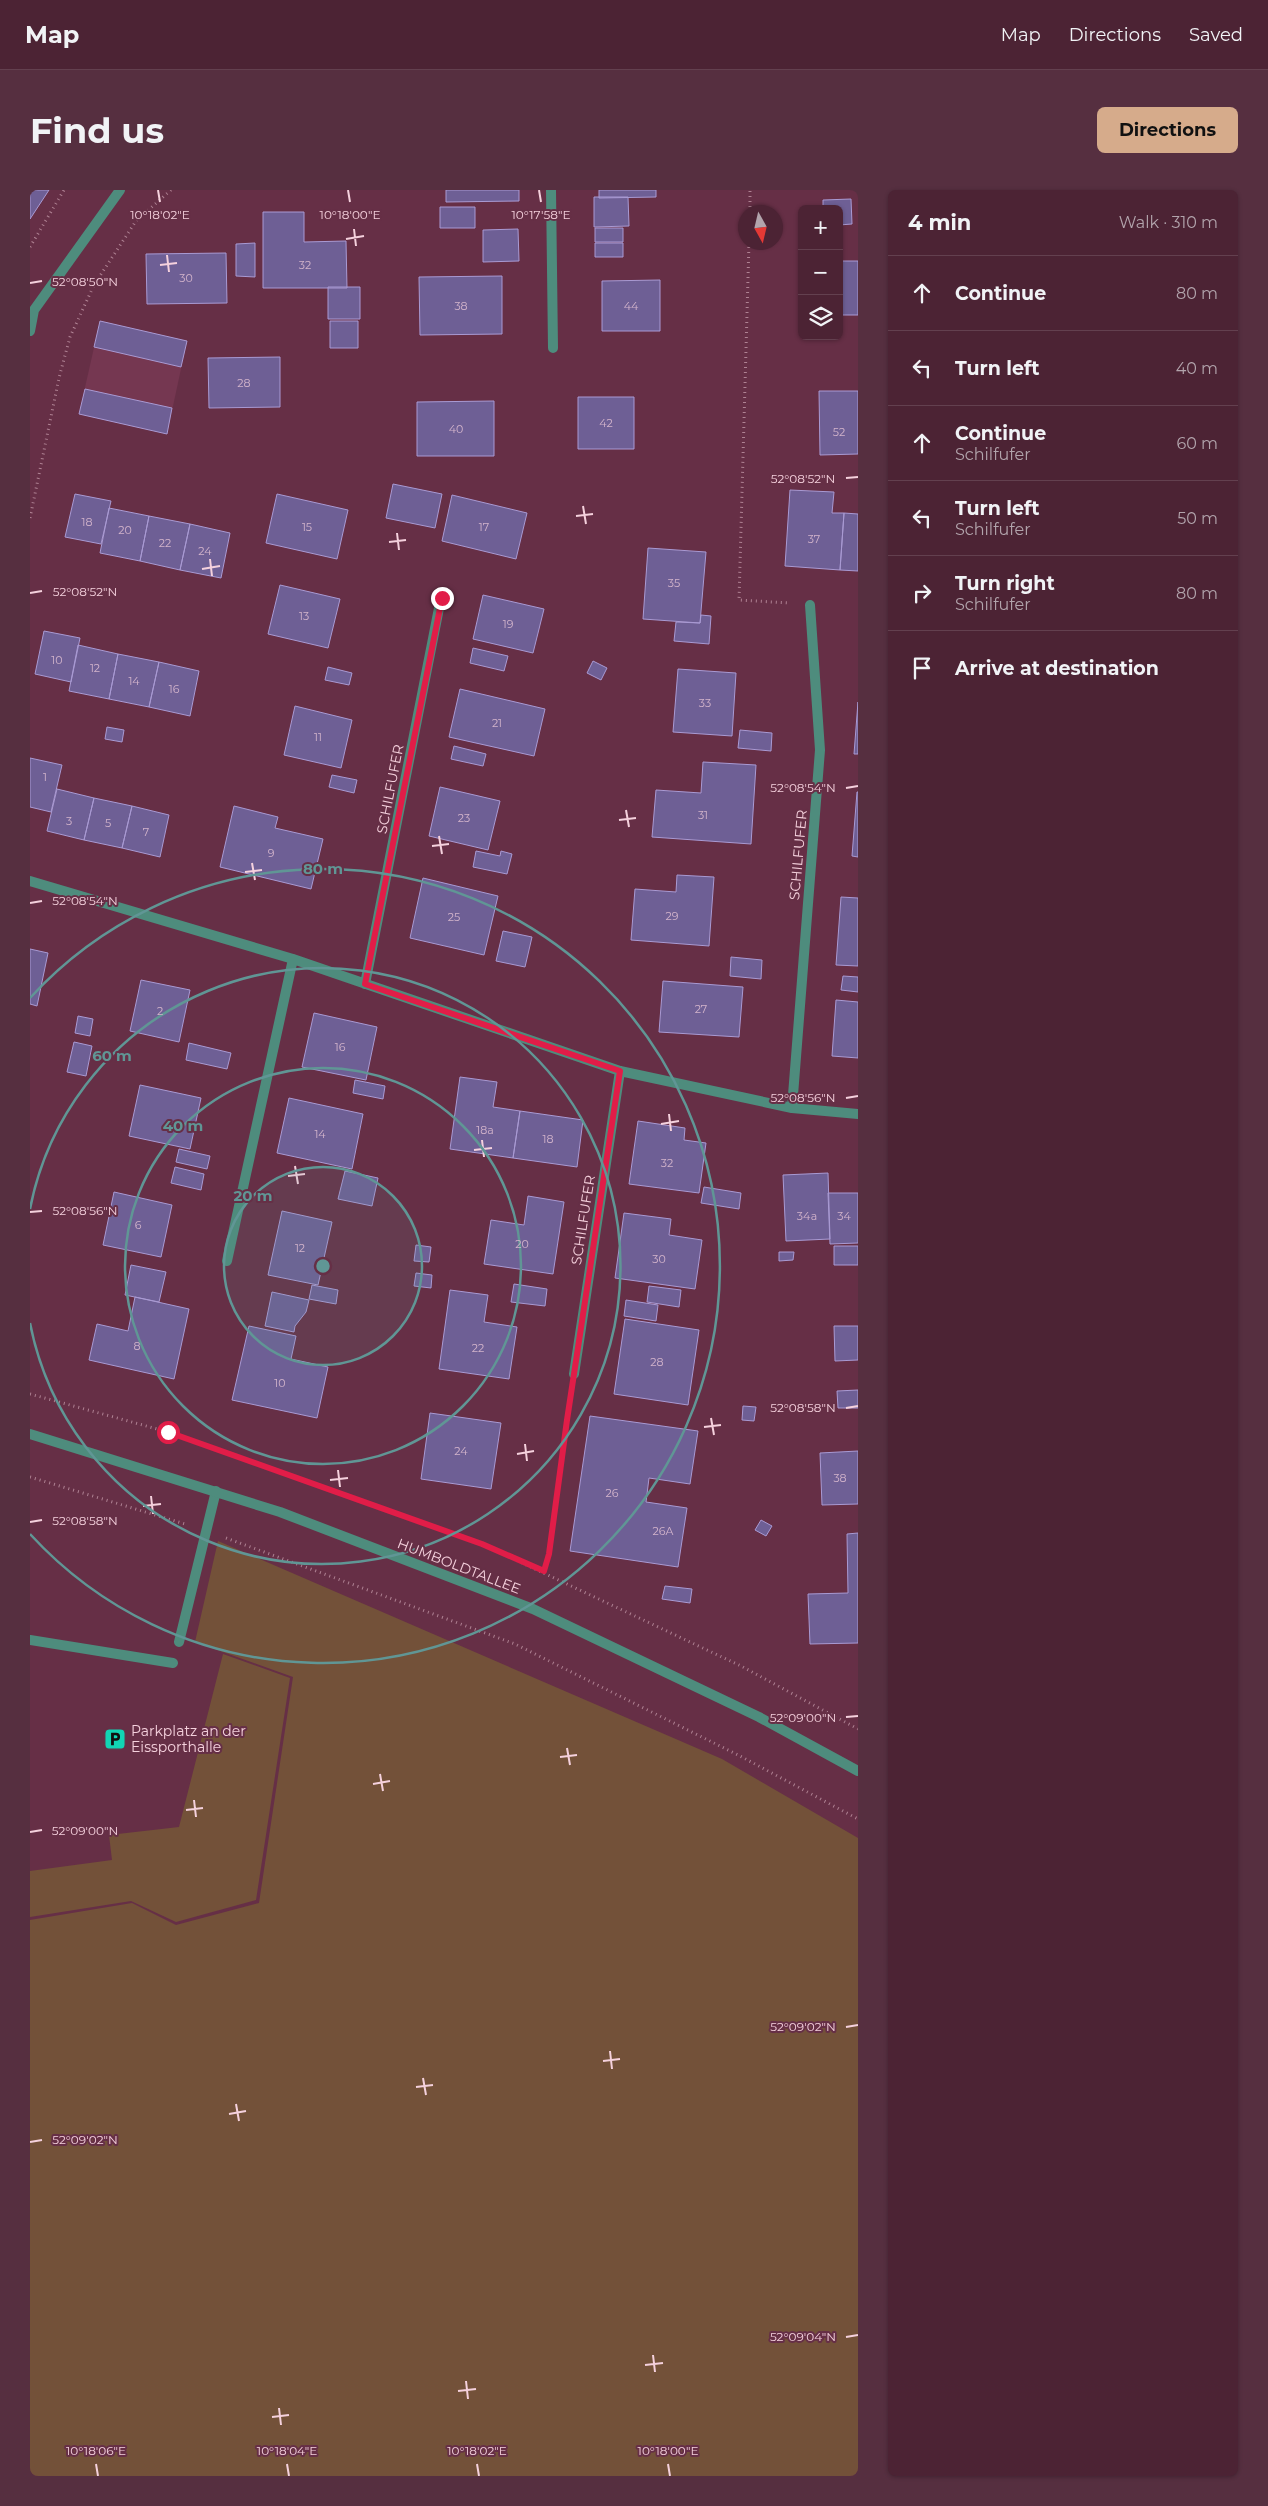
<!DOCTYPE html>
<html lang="en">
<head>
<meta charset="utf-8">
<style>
	body { margin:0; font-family:Montserrat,sans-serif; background:#562f40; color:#f1f3f6 }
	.controls { position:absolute; right:15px; top:15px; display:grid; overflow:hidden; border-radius:8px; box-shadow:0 1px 4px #0004 }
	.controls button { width:45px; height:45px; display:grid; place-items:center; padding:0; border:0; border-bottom:1px solid #63404f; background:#4c2334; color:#f1f3f6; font:25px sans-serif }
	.compass { position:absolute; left:708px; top:15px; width:45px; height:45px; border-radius:50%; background:#4c2334; box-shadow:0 1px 4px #0004; rotate:172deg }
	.stop { position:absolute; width:15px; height:15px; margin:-11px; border:4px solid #e11d48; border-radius:50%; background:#fff }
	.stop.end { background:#e11d48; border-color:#fff; box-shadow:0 1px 5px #0008 }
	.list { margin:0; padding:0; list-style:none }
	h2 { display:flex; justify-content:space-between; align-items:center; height:65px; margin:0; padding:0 20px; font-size:21px }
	h2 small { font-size:16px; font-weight:400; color:#b2a4ac }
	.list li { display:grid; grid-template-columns:32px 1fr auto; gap:15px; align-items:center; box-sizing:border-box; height:75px; padding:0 20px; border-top:1px solid #63404f }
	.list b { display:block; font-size:19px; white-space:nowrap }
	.list p { margin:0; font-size:16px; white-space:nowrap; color:#b2a4ac }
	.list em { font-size:16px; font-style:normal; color:#b2a4ac }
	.icon { flex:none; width:28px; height:28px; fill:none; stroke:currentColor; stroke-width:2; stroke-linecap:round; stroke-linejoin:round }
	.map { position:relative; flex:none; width:828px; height:2286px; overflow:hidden; border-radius:8px }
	header { display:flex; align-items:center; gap:30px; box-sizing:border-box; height:70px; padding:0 25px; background:#4c2334; border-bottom:1px solid #63404f }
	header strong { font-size:24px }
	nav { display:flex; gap:28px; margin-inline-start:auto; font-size:18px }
	.intro { display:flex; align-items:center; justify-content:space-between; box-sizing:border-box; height:120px; padding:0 30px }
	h1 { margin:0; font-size:35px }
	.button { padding:12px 22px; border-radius:8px; background:#d6ab8b; color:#111; font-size:18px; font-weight:700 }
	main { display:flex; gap:30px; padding:0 30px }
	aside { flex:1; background:#4c2334; border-radius:8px; box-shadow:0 1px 4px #0004 }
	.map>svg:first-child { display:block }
</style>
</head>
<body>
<header>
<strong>Map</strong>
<nav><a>Map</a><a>Directions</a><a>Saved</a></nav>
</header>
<div class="intro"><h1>Find us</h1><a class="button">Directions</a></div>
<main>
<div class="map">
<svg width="828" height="2286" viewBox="0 0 828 2286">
	<rect width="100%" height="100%" fill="#662f46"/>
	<!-- built -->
	<path fill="#753751" d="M 70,131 L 157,151 L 137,244 L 49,224 Z"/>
	<!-- green -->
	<path fill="#735139" d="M 188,1351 L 692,1569 L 828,1648 L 828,2286 L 0,2286 L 0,1730 L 102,1713 L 146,1735 L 229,1713 L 263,1487 L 165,1452 Z
		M 193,1464 L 260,1488 L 226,1710 L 146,1732 L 101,1711 L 0,1727 L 0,1681 L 82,1670 L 79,1645 L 149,1637 Z"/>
	<!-- building -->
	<path fill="#6e5f95" stroke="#a99ad3" d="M 0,0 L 19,0 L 0,29 Z
		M 416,0 L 489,0 L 489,11 L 416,12 Z
		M 569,0 L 626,0 L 626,7 L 569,8 Z
		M 564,7 L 598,7 L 599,36 L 564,37 Z
		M 821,9 L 822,34 L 809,35 L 809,19 L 793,19 L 793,10 Z
		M 410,17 L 445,17 L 445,38 L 410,38 Z
		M 233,22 L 274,22 L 274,52 L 316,51 L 317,98 L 233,98 Z
		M 565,38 L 593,38 L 593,52 L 565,52 Z
		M 488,39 L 489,71 L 453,72 L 453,40 Z
		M 225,53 L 225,87 L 206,86 L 206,54 Z
		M 565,53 L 593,53 L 593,67 L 565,67 Z
		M 196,63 L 197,113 L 117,114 L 116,64 Z
		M 809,71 L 828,71 L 828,125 L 809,125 Z
		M 472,86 L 472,144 L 390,145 L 389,87 Z
		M 630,90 L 630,141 L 572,141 L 572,91 Z
		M 298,97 L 330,97 L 330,129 L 298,129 Z
		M 70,131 L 157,151 L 151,177 L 64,157 Z
		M 300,131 L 328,131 L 328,158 L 300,158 Z
		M 250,167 L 250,217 L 179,218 L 178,168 Z
		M 55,199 L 142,218 L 137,244 L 49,224 Z
		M 789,201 L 828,201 L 828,264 L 790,265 Z
		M 548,207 L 604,207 L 604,259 L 548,259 Z
		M 464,211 L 464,266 L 387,266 L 387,212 Z
		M 363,294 L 412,304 L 405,338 L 356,328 Z
		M 760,300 L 804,302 L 802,323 L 814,323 L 810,380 L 755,376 Z
		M 45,304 L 81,311 L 71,354 L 35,347 Z
		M 247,304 L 318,320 L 307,369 L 236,353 Z
		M 422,305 L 497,323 L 486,369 L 412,351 Z
		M 79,318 L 119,326 L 110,371 L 70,363 Z
		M 814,323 L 828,324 L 828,381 L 810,380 Z
		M 119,326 L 160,334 L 150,380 L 110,371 Z
		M 160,334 L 200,343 L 191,388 L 150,380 Z
		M 618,358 L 676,362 L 670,433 L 613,429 Z
		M 250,395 L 310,409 L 298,458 L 238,444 Z
		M 453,405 L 514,419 L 503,463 L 443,449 Z
		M 671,425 L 681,426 L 679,454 L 644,451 L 646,432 L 670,433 Z
		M 14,441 L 50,448 L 41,492 L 5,484 Z
		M 48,455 L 88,464 L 79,509 L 39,501 Z
		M 443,458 L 478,466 L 474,481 L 440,473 Z
		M 88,464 L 129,472 L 119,517 L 79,509 Z
		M 563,471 L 577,478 L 571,490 L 557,483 Z
		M 129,472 L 169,481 L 160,526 L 119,517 Z
		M 298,477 L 322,483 L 319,495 L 295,490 Z
		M 648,479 L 706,483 L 702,546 L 643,542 Z
		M 430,499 L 515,519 L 504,566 L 419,547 Z
		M 828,512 L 828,564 L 824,564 Z
		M 265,516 L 322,530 L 311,578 L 254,565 Z
		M 77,537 L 94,540 L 92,552 L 75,549 Z
		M 710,540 L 742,543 L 741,561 L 708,558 Z
		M 424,556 L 456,564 L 453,576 L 421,569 Z
		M 0,568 L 32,575 L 21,622 L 0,617 Z
		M 673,572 L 726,575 L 721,654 L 622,647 L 626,600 L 671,603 Z
		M 302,585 L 327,590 L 324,603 L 299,597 Z
		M 410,597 L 470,611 L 458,660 L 399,646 Z
		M 27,599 L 64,608 L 54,650 L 17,641 Z
		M 827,602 L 828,602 L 828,667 L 822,666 Z
		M 64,608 L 102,616 L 92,658 L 54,650 Z
		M 102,616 L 139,625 L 130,667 L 92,658 Z
		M 204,616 L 248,627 L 245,638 L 293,649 L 281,699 L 190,677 Z
		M 446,661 L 470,666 L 471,661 L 482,664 L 477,684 L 443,677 Z
		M 647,685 L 684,687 L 679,756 L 601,750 L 605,699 L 646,702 Z
		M 393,688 L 468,706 L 454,765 L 380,748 Z
		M 811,707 L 828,708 L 828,776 L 806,775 Z
		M 473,741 L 502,747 L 495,777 L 466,771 Z
		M 0,759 L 18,763 L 7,816 L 0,814 Z
		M 701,767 L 732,770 L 731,789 L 700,786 Z
		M 813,786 L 828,787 L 828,802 L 811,800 Z
		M 111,790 L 160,800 L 149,852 L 100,841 Z
		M 633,791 L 713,797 L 709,847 L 629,842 Z
		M 806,810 L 828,812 L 828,868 L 802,866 Z
		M 284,823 L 347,837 L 336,890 L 272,877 Z
		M 48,826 L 63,829 L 60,846 L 45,843 Z
		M 44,852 L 62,856 L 56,886 L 37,882 Z
		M 159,853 L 201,863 L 197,879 L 156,870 Z
		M 430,887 L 467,892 L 463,917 L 490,921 L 483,968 L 420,959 Z
		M 325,890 L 355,896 L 353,909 L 323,903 Z
		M 110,895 L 171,908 L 160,959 L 99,946 Z
		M 259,908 L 333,924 L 322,979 L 247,963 Z
		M 490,921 L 553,930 L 547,977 L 483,968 Z
		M 608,931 L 655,938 L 654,950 L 676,953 L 669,1003 L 599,994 Z
		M 149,959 L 180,966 L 177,979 L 146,972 Z
		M 145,977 L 174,984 L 171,1000 L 141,993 Z
		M 315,981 L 348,988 L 342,1016 L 308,1009 Z
		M 798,983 L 800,1049 L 756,1051 L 753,985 Z
		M 674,997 L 711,1003 L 709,1019 L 671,1013 Z
		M 84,1002 L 142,1015 L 131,1067 L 73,1055 Z
		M 798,1003 L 828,1003 L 828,1053 L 800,1054 Z
		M 498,1006 L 534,1012 L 523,1084 L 454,1074 L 461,1030 L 494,1035 Z
		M 252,1021 L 302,1032 L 288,1095 L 238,1085 Z
		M 594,1023 L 641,1029 L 639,1045 L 672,1050 L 665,1099 L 585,1088 Z
		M 386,1055 L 401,1057 L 399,1072 L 384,1071 Z
		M 804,1056 L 828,1056 L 828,1075 L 804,1075 Z
		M 749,1062 L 764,1062 L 763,1070 L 749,1071 Z
		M 101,1075 L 136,1082 L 129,1112 L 95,1105 Z
		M 386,1083 L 402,1085 L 401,1098 L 384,1096 Z
		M 484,1094 L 517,1099 L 515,1116 L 481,1112 Z
		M 282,1095 L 308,1100 L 306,1114 L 279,1109 Z
		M 619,1096 L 651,1100 L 649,1117 L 617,1112 Z
		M 420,1100 L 458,1105 L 454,1132 L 487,1137 L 479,1189 L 409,1179 Z
		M 242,1102 L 279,1110 L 276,1122 L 265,1136 L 264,1142 L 235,1136 Z
		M 105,1107 L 159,1119 L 144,1189 L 59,1170 L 67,1134 L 98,1141 Z
		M 596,1110 L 628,1115 L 626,1131 L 594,1126 Z
		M 595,1129 L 669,1140 L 658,1215 L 584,1204 Z
		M 219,1136 L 266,1146 L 261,1169 L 298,1177 L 287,1228 L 202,1210 Z
		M 804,1136 L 828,1136 L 828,1170 L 805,1171 Z
		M 828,1200 L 828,1218 L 808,1218 L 807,1201 Z
		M 713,1216 L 726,1217 L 724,1231 L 712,1230 Z
		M 400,1223 L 471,1233 L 461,1299 L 391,1289 Z
		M 560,1226 L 668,1241 L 660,1294 L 619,1288 L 616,1312 L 657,1318 L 648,1377 L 540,1361 Z
		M 828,1261 L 828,1314 L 792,1315 L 790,1263 Z
		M 731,1330 L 742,1336 L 736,1346 L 725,1340 Z
		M 828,1343 L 828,1453 L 780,1454 L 778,1404 L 818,1403 L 817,1344 Z
		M 635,1396 L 662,1399 L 660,1413 L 632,1409 Z"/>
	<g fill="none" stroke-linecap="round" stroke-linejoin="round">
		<!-- path -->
		<path stroke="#af8293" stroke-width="3" stroke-dasharray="1 4" stroke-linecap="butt" d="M 720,22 L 720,0
			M 719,52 L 709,410 L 759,413
			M 0,57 L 34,0
			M 0,328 L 29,188 L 40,147 L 64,95 L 106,31 L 141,0
			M 0,1204 L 138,1242 L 452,1354 L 711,1476 L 828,1539
			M 0,1287 L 155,1334
			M 196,1348 L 485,1454 L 710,1566 L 828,1629
			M 514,1381 L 519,1364 L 541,1204"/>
		<!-- service -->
		<path stroke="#4e8c7d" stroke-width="10" d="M 0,1450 L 143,1473
			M 149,1452 L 186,1301"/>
		<!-- minor -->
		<path stroke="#4e8c7d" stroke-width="10" d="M 521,0 L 523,158
			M 0,141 L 4,120 L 90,0
			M 0,691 L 263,769 L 590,881 L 762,918 L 828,924
			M 335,794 L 411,408
			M 762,918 L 790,560 L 780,415
			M 197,1071 L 263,769
			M 544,1184 L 590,881"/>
		<!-- tertiary -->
		<path stroke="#4e8c7d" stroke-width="10" d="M 0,1244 L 250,1322 L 503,1419 L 729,1527 L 828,1581"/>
	</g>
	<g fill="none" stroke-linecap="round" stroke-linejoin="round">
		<!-- route -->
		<path stroke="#e11d48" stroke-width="6" d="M 138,1242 L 452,1354 L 514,1381 L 519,1364 L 537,1230 L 590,881 L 335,794 L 412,408"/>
	</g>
	<!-- ticks -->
	<path fill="none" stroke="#f5d1dd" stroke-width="2" d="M 128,0 L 130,12M 318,0 L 320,12M 509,0 L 511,12M 324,39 L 326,56M 316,49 L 334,46M 137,65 L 139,82M 130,75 L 147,73M 0,93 L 12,91M 816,288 L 828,287M 553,316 L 556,334M 546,326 L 563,324M 367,343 L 369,360M 359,352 L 376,350M 180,369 L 182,386M 172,379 L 190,376M 0,403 L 12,401M 816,598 L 828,596M 596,620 L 599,637M 589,630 L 606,628M 409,646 L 412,664M 402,656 L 419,654M 222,673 L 225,690M 215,682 L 232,680M 0,713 L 12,711M 816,908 L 828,906M 639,924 L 641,941M 631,934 L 649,931M 452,950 L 454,967M 444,960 L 462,958M 265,976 L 268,994M 258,986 L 275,984M 0,1022 L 12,1021M 816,1218 L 828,1216M 681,1228 L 684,1245M 674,1237 L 691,1235M 495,1254 L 497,1271M 487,1264 L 504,1261M 308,1280 L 310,1297M 300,1290 L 318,1288M 121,1306 L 123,1324M 113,1316 L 131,1314M 0,1332 L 12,1330M 816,1527 L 828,1526M 537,1558 L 540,1575M 530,1567 L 547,1565M 350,1584 L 353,1601M 343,1594 L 360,1591M 164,1610 L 166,1627M 156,1620 L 173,1618M 0,1642 L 12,1640M 816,1837 L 828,1835M 580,1861 L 582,1879M 573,1871 L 590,1869M 393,1888 L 396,1905M 386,1897 L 403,1895M 206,1914 L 209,1931M 199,1924 L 216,1921M 0,1952 L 12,1950M 816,2147 L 828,2145M 623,2165 L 625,2182M 615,2175 L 633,2173M 436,2191 L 438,2209M 428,2201 L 446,2199M 249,2218 L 251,2235M 242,2227 L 259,2225M 66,2274 L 68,2286M 257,2274 L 259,2286M 447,2274 L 449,2286M 638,2274 L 640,2286"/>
	<!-- distance rings -->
	<circle cx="293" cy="1076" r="99" fill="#609695" fill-opacity=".12"/>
	<g fill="none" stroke="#609695" stroke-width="2.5">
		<circle cx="293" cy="1076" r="99"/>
		<circle cx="293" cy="1076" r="198"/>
		<path d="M0 1019A298 298 0 1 1 0 1133"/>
		<path d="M0 808A397 397 0 1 1 0 1344"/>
	</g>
	<!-- icons -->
	<defs>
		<g id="parking-square" transform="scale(1.125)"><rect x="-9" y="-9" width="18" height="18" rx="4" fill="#11d5b4" stroke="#662f46"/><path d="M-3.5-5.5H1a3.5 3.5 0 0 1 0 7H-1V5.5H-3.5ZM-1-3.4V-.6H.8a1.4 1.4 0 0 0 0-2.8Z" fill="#111"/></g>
	</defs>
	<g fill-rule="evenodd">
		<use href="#parking-square" x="85" y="1549"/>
	</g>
	<g text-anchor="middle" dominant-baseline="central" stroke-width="4" stroke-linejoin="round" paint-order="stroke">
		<!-- number labels -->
		<g font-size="11" fill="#d3b4cb">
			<text x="275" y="75">32</text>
			<text x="156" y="88">30</text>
			<text x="431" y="116">38</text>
			<text x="601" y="116">44</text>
			<text x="214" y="193">28</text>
			<text x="576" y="233">42</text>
			<text x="426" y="239">40</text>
			<text x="809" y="242">52</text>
			<text x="57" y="332">18</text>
			<text x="277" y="337">15</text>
			<text x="454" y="337">17</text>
			<text x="95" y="340">20</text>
			<text x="784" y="349">37</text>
			<text x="135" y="353">22</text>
			<text x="175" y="361">24</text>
			<text x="644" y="393">35</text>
			<text x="274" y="426">13</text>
			<text x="478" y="434">19</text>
			<text x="27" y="470">10</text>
			<text x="65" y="478">12</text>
			<text x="104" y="491">14</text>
			<text x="144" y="499">16</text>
			<text x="675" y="513">33</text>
			<text x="467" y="533">21</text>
			<text x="288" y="547">11</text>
			<text x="15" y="587">1</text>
			<text x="673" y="625">31</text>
			<text x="434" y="628">23</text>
			<text x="39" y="631">3</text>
			<text x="78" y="633">5</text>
			<text x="116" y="642">7</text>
			<text x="241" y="663">9</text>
			<text x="642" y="726">29</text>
			<text x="424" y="727">25</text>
			<text x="671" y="819">27</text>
			<text x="130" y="821">2</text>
			<text x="310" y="857">16</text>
			<text x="455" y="940">18a</text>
			<text x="290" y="944">14</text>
			<text x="518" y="949">18</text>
			<text x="637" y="973">32</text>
			<text x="777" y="1026">34a</text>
			<text x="814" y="1026">34</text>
			<text x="108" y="1035">6</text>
			<text x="492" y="1054">20</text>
			<text x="270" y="1058">12</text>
			<text x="629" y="1069">30</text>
			<text x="107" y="1156">8</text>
			<text x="448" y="1158">22</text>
			<text x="627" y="1172">28</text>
			<text x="250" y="1193">10</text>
			<text x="431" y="1261">24</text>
			<text x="810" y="1288">38</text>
			<text x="582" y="1303">26</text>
			<text x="633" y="1341">26A</text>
		</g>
		<!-- street labels -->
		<g font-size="14" fill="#f5d1dd" stroke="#662f46">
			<text transform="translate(360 599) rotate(-79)">SCHILFUFER</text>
			<text transform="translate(768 665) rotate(-85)">SCHILFUFER</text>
			<text transform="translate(553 1030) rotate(-81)">SCHILFUFER</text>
			<text transform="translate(429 1376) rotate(21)">HUMBOLDTALLEE</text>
		</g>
		<!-- poi labels -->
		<g font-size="14" fill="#f5d1dd" stroke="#662f46" text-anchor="start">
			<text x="101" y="1541">Parkplatz an der<tspan x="101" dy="16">Eissporthalle</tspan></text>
		</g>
	</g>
	<g font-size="12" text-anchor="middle" fill="#f5d1dd" stroke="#662f46" stroke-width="4" stroke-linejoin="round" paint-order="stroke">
		<text x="130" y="29">10°18'02"E</text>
		<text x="320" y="29">10°18'00"E</text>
		<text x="511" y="29">10°17'58"E</text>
		<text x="55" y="96">52°08'50"N</text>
		<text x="773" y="293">52°08'52"N</text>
		<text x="55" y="406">52°08'52"N</text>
		<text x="773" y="602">52°08'54"N</text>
		<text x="55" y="715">52°08'54"N</text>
		<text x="773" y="912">52°08'56"N</text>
		<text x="55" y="1025">52°08'56"N</text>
		<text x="773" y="1222">52°08'58"N</text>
		<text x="55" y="1335">52°08'58"N</text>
		<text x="773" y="1532">52°09'00"N</text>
		<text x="55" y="1645">52°09'00"N</text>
		<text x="773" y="1841">52°09'02"N</text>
		<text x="55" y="1954">52°09'02"N</text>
		<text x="773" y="2151">52°09'04"N</text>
		<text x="66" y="2265">10°18'06"E</text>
		<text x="257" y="2265">10°18'04"E</text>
		<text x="447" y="2265">10°18'02"E</text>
		<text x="638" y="2265">10°18'00"E</text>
	</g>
	<circle cx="293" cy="1076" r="8" fill="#609695" stroke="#662f46" stroke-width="2.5"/>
	<g font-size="15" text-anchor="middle" font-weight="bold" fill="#609695" stroke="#662f46" stroke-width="4" stroke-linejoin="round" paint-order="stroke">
		<text x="293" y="684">80 m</text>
		<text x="82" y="871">60 m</text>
		<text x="153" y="941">40 m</text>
		<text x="223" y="1011">20 m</text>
	</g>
</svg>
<div class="controls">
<button>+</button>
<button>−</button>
<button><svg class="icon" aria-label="layers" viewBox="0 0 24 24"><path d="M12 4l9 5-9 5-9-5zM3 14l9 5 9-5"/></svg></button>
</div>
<svg class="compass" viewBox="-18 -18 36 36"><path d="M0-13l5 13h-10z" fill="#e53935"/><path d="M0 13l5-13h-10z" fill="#b2a4ac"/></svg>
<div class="stop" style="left:138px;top:1242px"></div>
<div class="stop end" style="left:412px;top:408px"></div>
</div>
<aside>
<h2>4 min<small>Walk · 310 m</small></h2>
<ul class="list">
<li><svg class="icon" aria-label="ahead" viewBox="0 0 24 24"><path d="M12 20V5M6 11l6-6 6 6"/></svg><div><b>Continue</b></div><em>80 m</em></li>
<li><svg class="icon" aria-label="left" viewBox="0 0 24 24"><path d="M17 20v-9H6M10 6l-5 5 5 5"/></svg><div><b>Turn left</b></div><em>40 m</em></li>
<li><svg class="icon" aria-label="ahead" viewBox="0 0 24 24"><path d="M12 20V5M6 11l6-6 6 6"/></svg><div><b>Continue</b><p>Schilfufer</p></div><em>60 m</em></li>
<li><svg class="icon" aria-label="left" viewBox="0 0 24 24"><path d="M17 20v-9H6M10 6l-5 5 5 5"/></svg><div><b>Turn left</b><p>Schilfufer</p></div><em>50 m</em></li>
<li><svg class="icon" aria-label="right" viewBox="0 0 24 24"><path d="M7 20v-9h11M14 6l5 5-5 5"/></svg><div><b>Turn right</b><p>Schilfufer</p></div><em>80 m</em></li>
<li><svg class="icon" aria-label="arrive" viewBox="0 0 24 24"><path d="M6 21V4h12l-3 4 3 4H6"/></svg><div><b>Arrive at destination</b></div></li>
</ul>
</aside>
</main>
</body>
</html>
